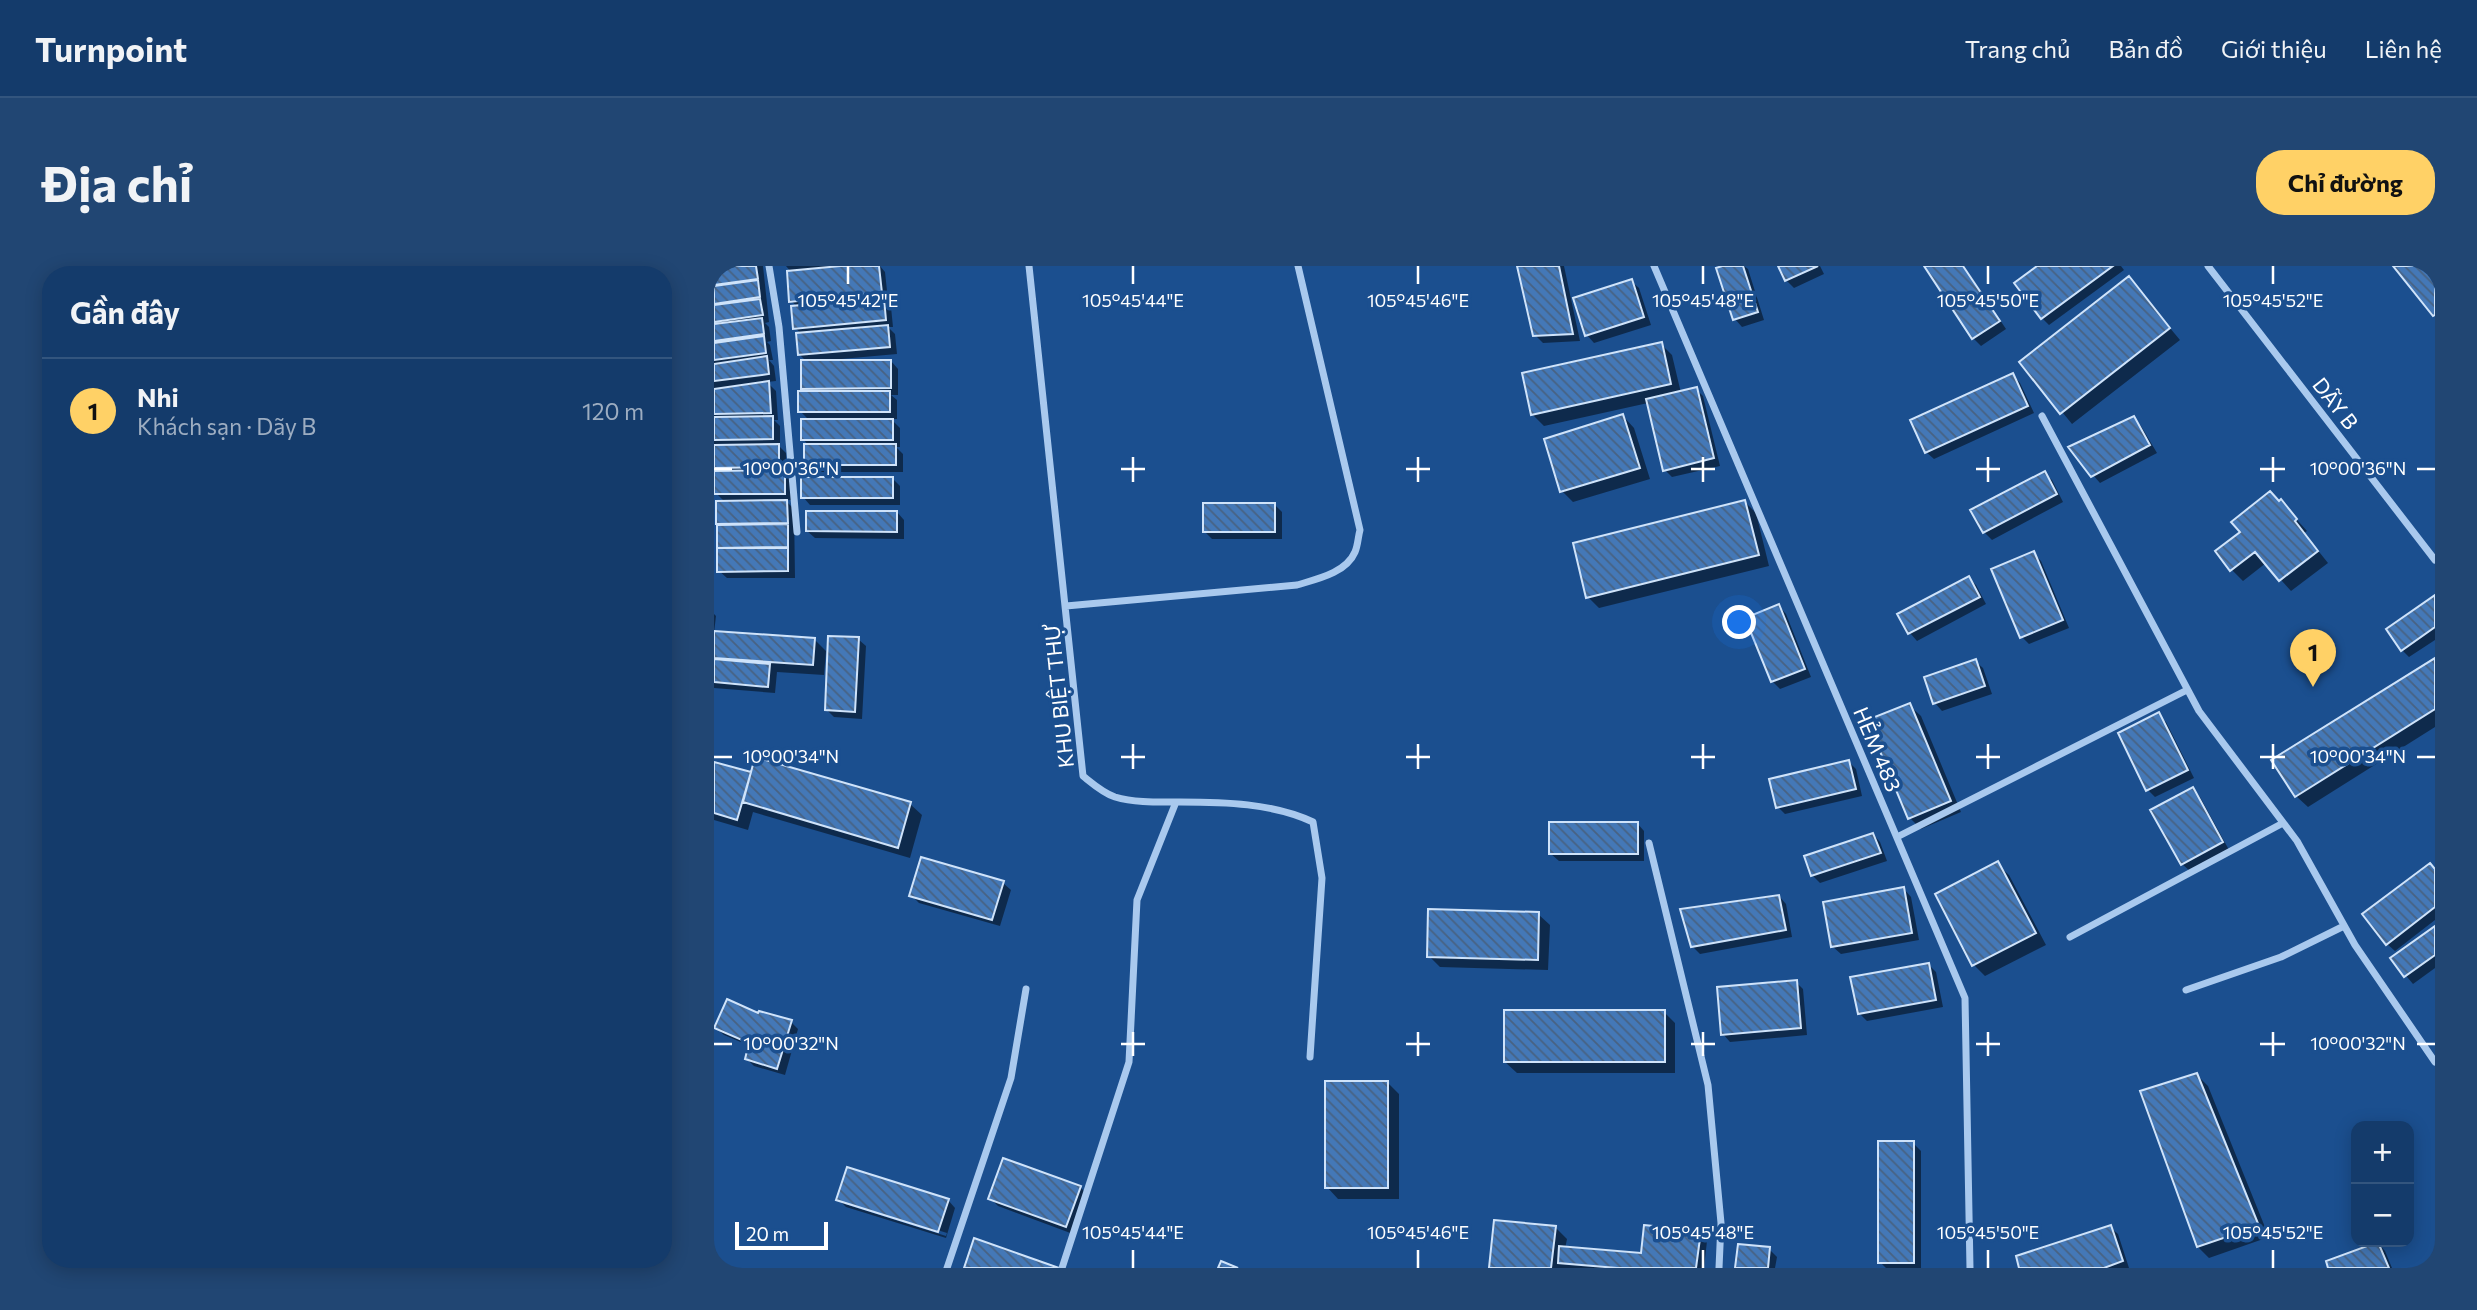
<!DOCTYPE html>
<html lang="vi">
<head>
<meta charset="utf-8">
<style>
	body { margin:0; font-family:Commissioner,sans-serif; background:#214673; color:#f1f3f6 }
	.controls { position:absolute; right:21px; bottom:21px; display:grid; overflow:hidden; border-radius:14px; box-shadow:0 4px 18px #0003 }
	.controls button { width:63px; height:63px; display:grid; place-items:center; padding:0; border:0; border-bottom:2px solid #33557e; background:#143b6b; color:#f1f3f6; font:35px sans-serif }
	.scale { position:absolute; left:21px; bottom:18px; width:93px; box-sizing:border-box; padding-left:7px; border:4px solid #fff; border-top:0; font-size:19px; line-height:24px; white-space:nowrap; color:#fff; -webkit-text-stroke:5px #1b4f8f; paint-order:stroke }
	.you { position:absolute; left:1026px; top:357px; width:24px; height:24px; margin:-18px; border:5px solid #fff; border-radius:50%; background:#1a73e8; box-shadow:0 0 0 10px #1a73e833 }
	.badge { display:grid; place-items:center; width:46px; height:46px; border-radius:50%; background:#ffd166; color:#111; font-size:23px; font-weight:700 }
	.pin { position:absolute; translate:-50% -58px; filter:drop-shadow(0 2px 4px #0008) }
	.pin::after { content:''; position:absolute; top:37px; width:24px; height:21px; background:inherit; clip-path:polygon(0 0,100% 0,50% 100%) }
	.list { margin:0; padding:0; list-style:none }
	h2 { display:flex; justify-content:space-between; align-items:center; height:91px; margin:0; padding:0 28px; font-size:30px }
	h2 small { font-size:23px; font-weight:400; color:#9dadc1 }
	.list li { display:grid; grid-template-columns:46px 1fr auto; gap:21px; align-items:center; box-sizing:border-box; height:105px; padding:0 28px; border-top:2px solid #33557e }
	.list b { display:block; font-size:26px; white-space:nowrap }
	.list p { margin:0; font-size:23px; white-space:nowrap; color:#9dadc1 }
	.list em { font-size:23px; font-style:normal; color:#9dadc1 }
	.map { position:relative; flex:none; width:1721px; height:1002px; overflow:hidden; border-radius:28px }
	header { display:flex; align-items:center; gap:42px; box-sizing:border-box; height:98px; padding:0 35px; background:#143b6b; border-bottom:2px solid #33557e }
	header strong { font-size:33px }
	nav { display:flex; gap:38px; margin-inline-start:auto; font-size:24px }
	.intro { display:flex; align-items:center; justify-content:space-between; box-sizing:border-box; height:168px; padding:0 42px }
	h1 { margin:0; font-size:49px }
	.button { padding:18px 32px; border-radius:28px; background:#ffd166; color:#111; font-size:24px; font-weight:700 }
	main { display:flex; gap:42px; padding:0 42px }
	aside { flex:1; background:#143b6b; border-radius:28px; box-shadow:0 4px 18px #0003 }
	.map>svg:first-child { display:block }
</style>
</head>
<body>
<header>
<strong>Turnpoint</strong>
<nav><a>Trang chủ</a><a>Bản đồ</a><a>Giới thiệu</a><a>Liên hệ</a></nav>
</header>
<div class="intro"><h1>Địa chỉ</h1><a class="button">Chỉ đường</a></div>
<main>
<aside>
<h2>Gần đây<small></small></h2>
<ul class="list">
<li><span class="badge">1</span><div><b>Nhi</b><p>Khách sạn · Dãy B</p></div><em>120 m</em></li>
</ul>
</aside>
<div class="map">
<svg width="1721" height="1002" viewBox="0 0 1721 1002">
	<defs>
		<pattern id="building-back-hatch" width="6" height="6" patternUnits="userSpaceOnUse" patternTransform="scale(1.75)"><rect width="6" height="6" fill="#4478b7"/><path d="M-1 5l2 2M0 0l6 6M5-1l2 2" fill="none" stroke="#486282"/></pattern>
	</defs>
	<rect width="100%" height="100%" fill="#1b4f8f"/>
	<!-- shadow -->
	<path fill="#0007" fill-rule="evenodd" d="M 0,0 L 49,0 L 55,56 L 51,57 L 55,61 L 57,75 L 53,76 L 56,79 L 59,94 L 55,94 L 60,100 L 62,115 L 53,116 L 62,125 L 64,154 L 60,154 L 66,160 L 66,181 L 72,187 L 72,208 L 78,214 L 78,234 L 71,234 L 80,243 L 81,312 L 13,312 L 5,305 L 4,237 L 11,236 L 2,227 L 0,206 Z
		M 72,0 L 169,0 L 166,0 L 171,6 L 174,34 L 170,34 L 177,41 L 179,61 L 174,61 L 181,68 L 183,88 L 127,93 L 128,96 L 177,95 L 184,103 L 184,129 L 177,129 L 183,134 L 183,153 L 177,153 L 186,162 L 186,181 L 182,181 L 189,188 L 189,206 L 99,206 L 92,198 L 95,180 L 89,173 L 95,154 L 86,145 L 93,126 L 88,122 L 93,96 L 86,89 L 88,68 L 81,62 L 84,41 L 77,35 L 77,6 Z
		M 805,0 L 850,0 L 866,75 L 829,77 L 821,69 Z
		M 1013,0 L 1030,0 L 1034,3 L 1050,54 L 1028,61 L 1021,53 Z
		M 1066,0 L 1106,0 L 1110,8 L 1080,22 L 1072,14 Z
		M 1212,0 L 1250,0 L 1292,63 L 1267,80 L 1259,72 Z
		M 1326,0 L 1407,0 L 1410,4 L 1335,59 L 1328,52 Z
		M 1415,13 L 1466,74 L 1358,158 L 1307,96 Z
		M 917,15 L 925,22 L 937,59 L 880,77 L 873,69 Z
		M 947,78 L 958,89 L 967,127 L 982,123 L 989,130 L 1006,200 L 958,211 L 951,204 L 934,137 L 830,160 L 819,149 Z
		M 1299,109 L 1306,117 L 1320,147 L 1220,193 L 1212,186 Z
		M 909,150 L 920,162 L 936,213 L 859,236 L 848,225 Z
		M 1420,152 L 1427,160 L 1443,187 L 1386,217 L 1379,209 Z
		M 1330,207 L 1338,214 L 1349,236 L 1278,274 L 1270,266 Z
		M 178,212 L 186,220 L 186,239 L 96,239 L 89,231 Z
		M 1031,236 L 1042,247 L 1055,300 L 885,342 L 874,331 Z
		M 1567,236 L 1593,265 L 1590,267 L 1614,297 L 1577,325 L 1552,297 L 1529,315 L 1518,304 Z
		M 561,239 L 568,246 L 568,273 L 498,273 L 490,265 Z
		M 183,246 L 190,254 L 190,273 L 101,272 L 93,265 Z
		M 1319,287 L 1327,295 L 1355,362 L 1315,378 L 1308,371 Z
		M 1255,312 L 1262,319 L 1272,338 L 1203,375 L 1196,367 L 1185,348 Z
		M 1721,331 L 1721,374 L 1695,391 L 1688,384 Z
		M 1065,340 L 1072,348 L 1097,411 L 1066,423 L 1058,415 Z
		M 0,348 L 2,350 L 0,367 L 101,374 L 112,385 L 110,409 L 63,406 L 61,427 L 0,422 Z
		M 144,373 L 152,380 L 148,453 L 120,451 L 113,444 Z
		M 1721,394 L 1721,461 L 1594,541 L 1582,530 Z
		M 1261,395 L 1269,402 L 1278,428 L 1228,445 L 1221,437 Z
		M 1195,439 L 1207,450 L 1247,546 L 1207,563 L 1196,552 Z
		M 1444,449 L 1452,456 L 1480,512 L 1441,531 L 1434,524 Z
		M 1135,496 L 1142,503 L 1148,530 L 1071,548 L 1064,541 Z
		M 0,498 L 38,509 L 196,538 L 208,549 L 196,592 L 39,546 L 34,564 L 0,554 Z
		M 1479,523 L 1486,531 L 1515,584 L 1476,605 L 1468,598 Z
		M 923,557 L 930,565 L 930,595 L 845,595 L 837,588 Z
		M 1159,568 L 1166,576 L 1173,595 L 1106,617 L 1098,609 Z
		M 1283,598 L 1295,609 L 1332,679 L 1271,710 L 1260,699 Z
		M 1721,604 L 1721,654 L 1681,685 L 1673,678 Z
		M 289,617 L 297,624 L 286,660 L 205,637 L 197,629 Z
		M 1190,623 L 1197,631 L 1205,674 L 1127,688 L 1119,681 Z
		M 1065,630 L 1072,638 L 1078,671 L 986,688 L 978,680 Z
		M 824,648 L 836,659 L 834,704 L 726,701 L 715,690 Z
		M 1721,662 L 1721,702 L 1699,718 L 1678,693 Z
		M 1215,699 L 1222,706 L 1229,741 L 1153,755 L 1145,747 Z
		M 1082,716 L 1089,723 L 1093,769 L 1016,776 L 1009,768 Z
		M 950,746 L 961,757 L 961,807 L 803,807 L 791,796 Z
		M 46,749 L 77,756 L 84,763 L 71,809 L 40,800 L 33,793 L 36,780 L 10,769 L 2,762 Z
		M 1483,809 L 1494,820 L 1555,971 L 1495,992 L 1484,981 Z
		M 674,817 L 685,828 L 685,933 L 624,933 L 613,921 Z
		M 1199,877 L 1207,885 L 1207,1002 L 1172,1002 L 1166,996 Z
		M 366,921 L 374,929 L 359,968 L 284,940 L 276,932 Z
		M 124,933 L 234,934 L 241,942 L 232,972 L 132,941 ZM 131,935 L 233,967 L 232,970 L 131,938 Z
		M 841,961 L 853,973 L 851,983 L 928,989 L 986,967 L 993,975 L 990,1002 L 777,1002 Z
		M 1396,961 L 1404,968 L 1415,1002 L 1307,1002 Z
		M 1664,977 L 1671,985 L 1678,1002 L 1616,1002 Z
		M 1055,983 L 1063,991 L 1061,1002 L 1023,1002 Z"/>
	<!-- building -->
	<path fill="url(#building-back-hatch)" stroke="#cfe3fa" stroke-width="2" d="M 13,0 L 42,0 L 44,13 L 0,19 L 0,2 Z
		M 126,0 L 165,0 L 168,27 L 75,36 L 73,5 Z
		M 803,0 L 845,0 L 859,68 L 819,70 Z
		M 1008,0 L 1029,0 L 1044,46 L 1019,54 L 1002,2 Z
		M 1064,0 L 1104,0 L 1071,15 Z
		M 1210,0 L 1249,0 L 1286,55 L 1258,73 Z
		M 1323,0 L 1399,0 L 1327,53 L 1300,17 Z
		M 1679,0 L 1721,0 L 1721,49 L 1719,50 Z
		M 1415,10 L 1456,62 L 1346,148 L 1305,96 Z
		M 918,13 L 930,51 L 871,70 L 859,32 Z
		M 44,14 L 46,31 L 0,38 L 0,20 Z
		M 170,32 L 172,54 L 79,63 L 77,40 Z
		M 46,33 L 49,49 L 0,56 L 0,39 Z
		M 48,52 L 50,68 L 0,75 L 0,58 Z
		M 174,59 L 176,81 L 84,89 L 82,67 Z
		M 50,70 L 52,87 L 0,94 L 0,77 Z
		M 948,76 L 957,118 L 817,149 L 808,107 Z
		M 53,90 L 55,108 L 0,115 L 0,98 Z
		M 87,94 L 177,94 L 177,122 L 87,123 Z
		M 1299,107 L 1314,140 L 1211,187 L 1196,154 Z
		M 55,115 L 57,147 L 0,148 L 0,123 Z
		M 983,121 L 1000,192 L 949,205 L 932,133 Z
		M 84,125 L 176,125 L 176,146 L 84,146 Z
		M 909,148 L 926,202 L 846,226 L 830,173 Z
		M 59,150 L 59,173 L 0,174 L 0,151 Z
		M 1420,150 L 1436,179 L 1377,211 L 1354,181 Z
		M 87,153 L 179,153 L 179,174 L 87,174 Z
		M 65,178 L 65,201 L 0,202 L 0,179 Z
		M 90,178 L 182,178 L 182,199 L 90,199 Z
		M 71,204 L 71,228 L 0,228 L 0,205 Z
		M 1331,205 L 1343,228 L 1269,267 L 1256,244 Z
		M 87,211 L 179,211 L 179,232 L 87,232 Z
		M 1556,225 L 1565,235 L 1567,233 L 1583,253 L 1581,255 L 1604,285 L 1565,315 L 1541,286 L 1516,305 L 1501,285 L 1526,266 L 1517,256 Z
		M 73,234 L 74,257 L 2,258 L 2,235 Z
		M 1031,234 L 1045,289 L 872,332 L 859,277 Z
		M 489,237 L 561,237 L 561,266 L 489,266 Z
		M 92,245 L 183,245 L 183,266 L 92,265 Z
		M 74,258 L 74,281 L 3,282 L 3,259 Z
		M 3,282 L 74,282 L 74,305 L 3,306 Z
		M 1320,285 L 1349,354 L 1306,372 L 1277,303 Z
		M 1255,310 L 1266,331 L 1194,368 L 1183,348 Z
		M 1721,329 L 1721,361 L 1687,385 L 1672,363 Z
		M 1065,338 L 1091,403 L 1057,416 L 1031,352 Z
		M 0,365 L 101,372 L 99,399 L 0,392 Z
		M 114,370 L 145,371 L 141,446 L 111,444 Z
		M 1721,392 L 1721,443 L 1581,531 L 1557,494 Z
		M 0,393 L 56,398 L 54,421 L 0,416 Z
		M 1262,393 L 1271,420 L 1219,438 L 1210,411 Z
		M 1196,437 L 1237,535 L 1194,553 L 1153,454 Z
		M 1445,446 L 1474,504 L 1432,525 L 1404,467 Z
		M 41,491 L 197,536 L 184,582 L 29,536 Z
		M 1135,494 L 1142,523 L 1062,542 L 1055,513 Z
		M 0,496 L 37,506 L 23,554 L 0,547 Z
		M 1479,521 L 1509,576 L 1467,599 L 1436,544 Z
		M 835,556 L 924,556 L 924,588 L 835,588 Z
		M 1159,567 L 1167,587 L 1097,610 L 1090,590 Z
		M 207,591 L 290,615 L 278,654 L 195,630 Z
		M 1284,595 L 1322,667 L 1258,700 L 1221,628 Z
		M 1716,597 L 1721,603 L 1721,641 L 1672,679 L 1648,648 Z
		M 1190,621 L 1198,667 L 1117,681 L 1109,636 Z
		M 1065,629 L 1072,664 L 977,681 L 966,643 Z
		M 714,643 L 825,646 L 824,694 L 713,691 Z
		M 1721,660 L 1721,689 L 1690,711 L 1676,692 Z
		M 1215,697 L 1222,734 L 1144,748 L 1136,711 Z
		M 1083,714 L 1087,762 L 1007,769 L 1003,721 Z
		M 13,733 L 44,747 L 45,745 L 78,754 L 63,803 L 31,793 L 35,777 L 0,762 Z
		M 790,744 L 951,744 L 951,796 L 790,796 Z
		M 1483,807 L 1545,960 L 1483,981 L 1426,825 Z
		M 611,815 L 674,815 L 674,922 L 611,922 Z
		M 1164,875 L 1200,875 L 1200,997 L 1164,997 Z
		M 289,892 L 367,920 L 352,961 L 274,933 Z
		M 133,901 L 235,933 L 224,966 L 122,934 Z
		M 780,954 L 842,960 L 837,1002 L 775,1002 Z
		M 930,959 L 987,965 L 982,1002 L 903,1002 L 844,997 L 845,980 L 927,987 Z
		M 1397,959 L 1409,995 L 1390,1002 L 1305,1002 L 1302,990 Z
		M 260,972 L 345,1002 L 250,1002 Z
		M 1664,976 L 1675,1002 L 1614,1002 L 1612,995 Z
		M 1024,978 L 1056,981 L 1054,1002 L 1021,1002 Z
		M 507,995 L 524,1002 L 504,1002 Z"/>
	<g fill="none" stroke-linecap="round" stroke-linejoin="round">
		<!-- street -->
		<path stroke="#a9c9ee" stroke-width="7" d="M 55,0 L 65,61 L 83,266
			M 315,0 L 369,510 C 379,518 389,527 401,531 C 421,537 445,536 466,536 C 509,536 559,537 599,556 L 608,612 L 596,791
			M 940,0 L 1251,732 L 1256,1002
			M 1494,0 L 1721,294
			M 1328,150 L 1485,445 L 1583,575 L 1641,679 L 1721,796
			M 352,340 L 583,319 C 603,313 632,307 641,286 C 644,279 644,271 646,264 L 584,0
			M 1183,571 L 1473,424
			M 935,577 L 994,819 L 1007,957 L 1005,1002
			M 1356,671 L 1569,557
			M 1472,724 L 1567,691 L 1630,660
			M 233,1002 L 297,812 L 312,723
			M 348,1002 L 415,796 L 423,634 L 462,536"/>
	</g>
	<!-- ticks -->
	<path fill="none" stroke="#fff" stroke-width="2.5" d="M 134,0 L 134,18M 419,0 L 419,18M 704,0 L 704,18M 989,0 L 989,18M 1274,0 L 1274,18M 1559,0 L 1559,18M 419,191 L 419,216M 704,191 L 704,216M 989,191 L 989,216M 1274,191 L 1274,216M 1559,191 L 1559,216M 0,203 L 18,203M 407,203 L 431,203M 692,203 L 716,203M 977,203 L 1001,203M 1262,203 L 1286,203M 1546,203 L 1571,203M 1703,203 L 1721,203M 419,478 L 419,503M 704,478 L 704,503M 989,478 L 989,503M 1274,478 L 1274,503M 1559,478 L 1559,503M 0,491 L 18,491M 407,491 L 431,491M 692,491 L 716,491M 977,491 L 1001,491M 1262,491 L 1286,491M 1546,491 L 1571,491M 1703,491 L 1721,491M 419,766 L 419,790M 704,766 L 704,790M 989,766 L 989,790M 1274,766 L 1274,790M 1559,766 L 1559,790M 0,778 L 18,778M 407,778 L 431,778M 692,778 L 716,778M 977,778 L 1001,778M 1262,778 L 1286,778M 1546,778 L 1571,778M 1703,778 L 1721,778M 419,984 L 419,1002M 704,984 L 704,1002M 989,984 L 989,1002M 1274,984 L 1274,1002M 1559,984 L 1559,1002"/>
	<g text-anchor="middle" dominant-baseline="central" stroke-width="7" stroke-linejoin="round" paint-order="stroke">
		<!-- street labels -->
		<g font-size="21" fill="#fff" stroke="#1b4f8f">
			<text transform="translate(1622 137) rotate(52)">DÃY B</text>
			<text transform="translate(344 430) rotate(-96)">KHU BIỆT THỰ</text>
			<text transform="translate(1164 483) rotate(67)">HẺM 483</text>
		</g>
	</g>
	<g font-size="18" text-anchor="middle" fill="#fff" stroke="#1b4f8f" stroke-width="7" stroke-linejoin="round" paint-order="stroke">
		<text x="134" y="41">105°45'42"E</text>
		<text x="419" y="41">105°45'44"E</text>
		<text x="704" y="41">105°45'46"E</text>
		<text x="989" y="41">105°45'48"E</text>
		<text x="1274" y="41">105°45'50"E</text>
		<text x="1559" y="41">105°45'52"E</text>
		<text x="77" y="209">10°00'36"N</text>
		<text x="1644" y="209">10°00'36"N</text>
		<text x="77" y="497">10°00'34"N</text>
		<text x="1644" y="497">10°00'34"N</text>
		<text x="77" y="784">10°00'32"N</text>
		<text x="1644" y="784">10°00'32"N</text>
		<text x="419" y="973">105°45'44"E</text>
		<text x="704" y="973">105°45'46"E</text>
		<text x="989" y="973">105°45'48"E</text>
		<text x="1274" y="973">105°45'50"E</text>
		<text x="1559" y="973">105°45'52"E</text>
	</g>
</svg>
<div class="controls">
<button>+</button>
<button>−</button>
</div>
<div class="scale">20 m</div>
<div class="you"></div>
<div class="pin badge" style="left:1599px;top:421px">1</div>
</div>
</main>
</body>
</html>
